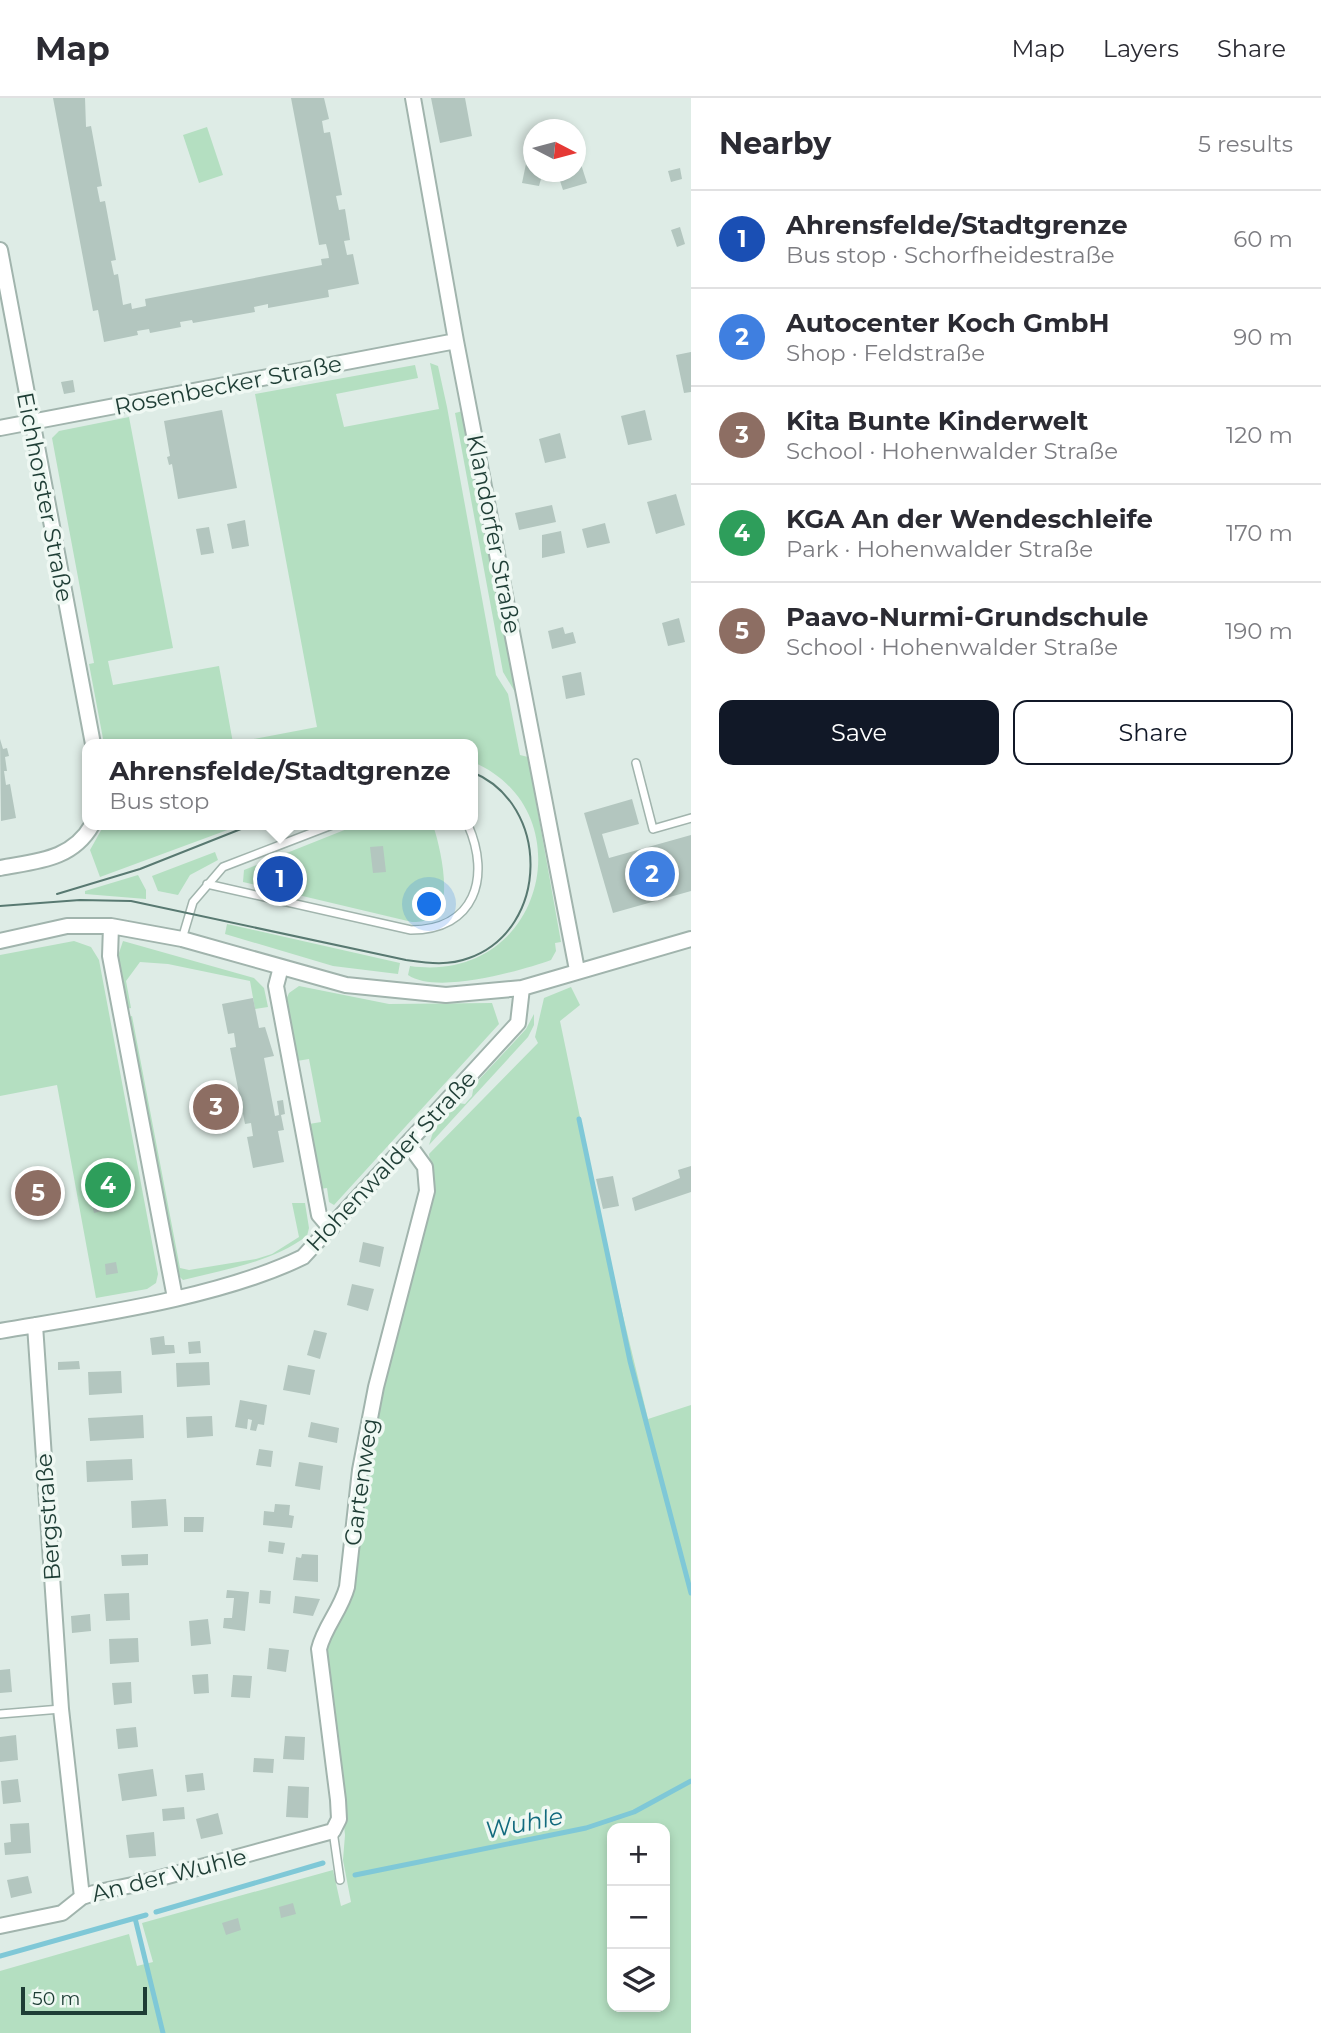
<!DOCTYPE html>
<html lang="en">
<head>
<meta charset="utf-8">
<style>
	body { margin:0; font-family:Montserrat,sans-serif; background:#f2f2f3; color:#2b2b33 }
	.controls { position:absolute; right:21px; bottom:21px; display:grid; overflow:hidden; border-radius:14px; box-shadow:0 4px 10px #0003 }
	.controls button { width:63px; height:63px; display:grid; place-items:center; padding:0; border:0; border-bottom:2px solid #e1e1e2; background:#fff; color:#2b2b33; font:35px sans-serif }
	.compass { position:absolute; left:523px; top:21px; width:63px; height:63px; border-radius:50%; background:#fff; box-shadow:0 4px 10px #0003; rotate:96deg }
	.scale { position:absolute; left:21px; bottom:18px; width:126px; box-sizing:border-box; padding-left:7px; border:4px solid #1e3d35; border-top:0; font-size:19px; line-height:24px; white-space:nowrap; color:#1e3d35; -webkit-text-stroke:5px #eff8f3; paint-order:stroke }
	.you { position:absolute; left:430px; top:807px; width:24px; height:24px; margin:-18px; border:5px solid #fff; border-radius:50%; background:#1a73e8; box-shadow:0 0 0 10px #1a73e833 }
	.badge { display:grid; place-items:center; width:46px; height:46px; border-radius:50%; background:#111827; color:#fff; font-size:23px; font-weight:700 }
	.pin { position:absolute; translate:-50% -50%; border:4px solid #fff; box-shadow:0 2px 7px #0006 }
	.popup { position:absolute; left:82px; top:641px; width:396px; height:91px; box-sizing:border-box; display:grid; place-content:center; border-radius:14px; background:#fff; filter:drop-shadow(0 2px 5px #0005); font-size:23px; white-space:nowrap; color:#7c7c81 }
	.popup b { font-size:26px; color:#2b2b33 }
	.popup::after { content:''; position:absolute; left:50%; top:100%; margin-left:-14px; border:14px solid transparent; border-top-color:#fff }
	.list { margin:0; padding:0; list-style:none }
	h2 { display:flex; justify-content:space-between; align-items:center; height:91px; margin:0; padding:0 28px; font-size:30px }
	h2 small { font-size:23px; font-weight:400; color:#7c7c81 }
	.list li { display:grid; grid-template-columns:46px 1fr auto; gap:21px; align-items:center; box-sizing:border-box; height:98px; padding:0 28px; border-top:2px solid #e1e1e2 }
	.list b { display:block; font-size:26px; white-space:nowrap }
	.list p { margin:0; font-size:23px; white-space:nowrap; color:#7c7c81 }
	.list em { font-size:23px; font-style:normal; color:#7c7c81 }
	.actions { display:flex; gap:14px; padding:21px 28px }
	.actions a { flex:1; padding:16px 0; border:2px solid #111827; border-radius:14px; text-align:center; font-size:24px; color:#111827 }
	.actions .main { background:#111827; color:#fff }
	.icon { flex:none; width:38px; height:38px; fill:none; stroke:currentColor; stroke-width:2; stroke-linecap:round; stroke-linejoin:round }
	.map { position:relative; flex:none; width:691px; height:1935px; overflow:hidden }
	header { display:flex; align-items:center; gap:42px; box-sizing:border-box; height:98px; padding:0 35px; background:#fff; border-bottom:2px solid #e1e1e2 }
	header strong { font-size:33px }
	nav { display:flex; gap:38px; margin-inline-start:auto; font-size:24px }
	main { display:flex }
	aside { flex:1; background:#fff }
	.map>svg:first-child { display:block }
</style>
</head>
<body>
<header>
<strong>Map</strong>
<nav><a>Map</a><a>Layers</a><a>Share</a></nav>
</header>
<main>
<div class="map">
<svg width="691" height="1935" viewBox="0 0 691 1935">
	<rect width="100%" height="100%" fill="#deece6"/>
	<!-- green -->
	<path fill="#b4dfc1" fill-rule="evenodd" d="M 207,29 L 223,77 L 199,85 L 183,37 Z
		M 430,265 L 438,268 L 447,309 L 496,577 L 508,596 L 520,657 L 528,659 L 561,844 L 555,845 L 556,853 L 551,862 C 520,873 437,897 408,877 L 410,868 C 544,887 586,712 473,664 L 472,646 L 104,646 L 89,566 L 94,565 L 52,340 L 59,333 L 129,319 L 173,550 L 108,563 L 113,587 L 219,568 L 233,645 L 317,629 L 255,296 L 415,267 L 418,280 L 336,296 L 344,329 L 439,311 Z
		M 463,313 L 515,594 L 503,574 L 455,315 Z
		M 104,727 L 241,727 L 100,779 L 90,752 Z
		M 357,727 L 433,727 C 440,748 449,789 441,810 C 436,822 423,824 412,824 L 243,784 L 244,772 Z
		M 215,754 L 218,762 L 190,777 L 178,797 L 158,793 L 152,778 Z
		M 138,777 L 146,792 L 146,801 L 85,796 L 85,793 Z
		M 227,826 L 400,865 L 398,876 L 333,868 L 225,836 Z
		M 74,843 L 91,849 L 99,862 L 158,1176 L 156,1185 L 147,1191 L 96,1200 L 57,987 L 0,998 L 0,857 Z
		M 123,843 L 254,880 L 264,890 L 268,909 L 255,911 L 250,883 L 168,866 L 140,864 L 126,883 L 131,910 L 126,911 L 117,861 Z
		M 299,888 L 389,906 L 492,905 L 499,926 L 334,1107 L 329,1104 L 327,1090 L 320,1091 L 309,1026 L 321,1024 L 309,961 L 297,963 L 285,904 L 289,895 Z
		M 571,889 L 580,907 L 560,923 L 611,1168 L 648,1321 L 691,1307 L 691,1935 L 0,1935 L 0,1873 L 129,1836 L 137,1868 L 153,1864 L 142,1825 L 333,1772 L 341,1808 L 351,1804 L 343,1762 L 345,1737 L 326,1558 L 326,1546 L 348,1509 L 352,1493 C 366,1352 399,1216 432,1078 L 429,1056 L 538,945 L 535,939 L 544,900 ZM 612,1730 L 665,1730 L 665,1909 L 612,1909 Z
		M 534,916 L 534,927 L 528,939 L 429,1047 L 434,1031 L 458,1005 L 465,1006 L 472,998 L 474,987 L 526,931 Z
		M 132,918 L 180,1170 L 189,1172 L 256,1161 L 272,1156 L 299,1139 L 292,1105 L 305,1105 L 309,1130 L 307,1138 C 270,1165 226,1171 183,1182 L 178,1177 L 128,919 Z"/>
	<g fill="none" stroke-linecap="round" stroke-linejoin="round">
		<!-- stream -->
		<path stroke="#7fc8d7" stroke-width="5" d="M 579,1021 L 630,1263 L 691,1495
			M 355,1777 L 586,1730 L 634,1714 L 691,1683
			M 156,1814 L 323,1765
			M 135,1820 L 163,1935
			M 0,1858 L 146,1817"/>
	</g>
	<!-- building -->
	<path fill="#b3c6bf" d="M 53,0 L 85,0 L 86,29 L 91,28 L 102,88 L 97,89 L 100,104 L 105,103 L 116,162 L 111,163 L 114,177 L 118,176 L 123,207 L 131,205 L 132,211 L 146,208 L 145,201 L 322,167 L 321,161 L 329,160 L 328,154 L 326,146 L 319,147 L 291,0 L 324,0 L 329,21 L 322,23 L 324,35 L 330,34 L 342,97 L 336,98 L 339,112 L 345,111 L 350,142 L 344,143 L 347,157 L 353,156 L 359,186 L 328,192 L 329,199 L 268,210 L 268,206 L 254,209 L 255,214 L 193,225 L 192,222 L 180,224 L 181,229 L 150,235 L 149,231 L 137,233 L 138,237 L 104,244 L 98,212 L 93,213 Z
		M 431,0 L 465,0 L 472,38 L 440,45 Z
		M 532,37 L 534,74 L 543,74 L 539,88 L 522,85 Z
		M 579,60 L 587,85 L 563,92 L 557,74 L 576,74 L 576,61 Z
		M 680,70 L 682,81 L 671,84 L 668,73 Z
		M 680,129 L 685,146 L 677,149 L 671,132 Z
		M 691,254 L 691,294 L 684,295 L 676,257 Z
		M 73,282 L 75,294 L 64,296 L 61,284 Z
		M 222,312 L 237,390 L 178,401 L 172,366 L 169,367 L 167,359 L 170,358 L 164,323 Z
		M 645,312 L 652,342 L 628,347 L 621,318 Z
		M 560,335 L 566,360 L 545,365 L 539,341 Z
		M 676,396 L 685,427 L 656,436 L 647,404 Z
		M 552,407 L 556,424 L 519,432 L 515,415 Z
		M 245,422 L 249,448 L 232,451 L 227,426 Z
		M 605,425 L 610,445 L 587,450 L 582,431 Z
		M 209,429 L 214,455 L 201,457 L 196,431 Z
		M 561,433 L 565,455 L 542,460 L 542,437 Z
		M 679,520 L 685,544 L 668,548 L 662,525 Z
		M 563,529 L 565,536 L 573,534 L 576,545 L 552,551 L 548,533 Z
		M 581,574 L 585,597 L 566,601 L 562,578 Z
		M 0,641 L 3,651 L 7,650 L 9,658 L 5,659 L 7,673 L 4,673 L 6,687 L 10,686 L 16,720 L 1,723 Z
		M 632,701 L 639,726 L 602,736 L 609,760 L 691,737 L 691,793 L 613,815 L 584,715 Z
		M 383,748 L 386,774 L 373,775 L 370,749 Z
		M 253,900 L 259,930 L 265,929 L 274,958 L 264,960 L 275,1018 L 279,1017 L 277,1003 L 283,1002 L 285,1016 L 281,1017 L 284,1032 L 278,1033 L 284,1064 L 253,1070 L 247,1039 L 253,1038 L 251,1025 L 245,1026 L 230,950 L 236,949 L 234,935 L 228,936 L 222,906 Z
		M 691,1068 L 691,1094 L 635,1113 L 632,1100 L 680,1080 L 678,1072 Z
		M 613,1078 L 619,1108 L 603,1111 L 596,1081 Z
		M 103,1100 L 106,1112 L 94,1115 L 91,1103 Z
		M 363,1144 L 384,1149 L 380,1169 L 359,1164 Z
		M 116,1164 L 118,1175 L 106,1177 L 105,1166 Z
		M 352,1186 L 374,1191 L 368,1213 L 347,1207 Z
		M 314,1232 L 327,1235 L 320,1261 L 307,1257 Z
		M 164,1238 L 165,1247 L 174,1247 L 175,1255 L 152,1257 L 150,1240 Z
		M 200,1243 L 201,1255 L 189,1256 L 188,1244 Z
		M 79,1263 L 80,1271 L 58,1272 L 58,1264 Z
		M 209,1264 L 210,1287 L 177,1289 L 176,1265 Z
		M 288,1267 L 315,1272 L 310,1297 L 283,1292 Z
		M 121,1273 L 122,1295 L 89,1297 L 88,1274 Z
		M 240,1302 L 267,1307 L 264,1327 L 258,1326 L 256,1333 L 250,1332 L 252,1322 L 248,1321 L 247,1331 L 235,1329 Z
		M 143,1317 L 144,1340 L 90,1343 L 88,1320 Z
		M 212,1318 L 213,1338 L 187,1340 L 186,1319 Z
		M 311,1324 L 339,1330 L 337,1345 L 308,1339 Z
		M 259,1351 L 273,1353 L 271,1369 L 256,1367 Z
		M 132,1361 L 133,1382 L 87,1384 L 86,1363 Z
		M 299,1364 L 323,1368 L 320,1392 L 295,1388 Z
		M 166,1401 L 168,1428 L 132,1430 L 131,1403 Z
		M 275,1406 L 290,1407 L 289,1417 L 294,1418 L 292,1430 L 263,1427 L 264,1413 L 274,1414 Z
		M 184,1419 L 204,1419 L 203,1434 L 184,1434 Z
		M 269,1443 L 285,1445 L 283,1456 L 268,1454 Z
		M 148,1456 L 148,1467 L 122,1468 L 121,1457 Z
		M 302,1456 L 318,1457 L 318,1484 L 293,1482 L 296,1459 L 301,1460 Z
		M 227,1492 L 249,1494 L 245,1533 L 223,1530 L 224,1520 L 232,1520 L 234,1500 L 226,1500 Z
		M 260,1492 L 271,1493 L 270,1506 L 259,1505 Z
		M 129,1495 L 130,1522 L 106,1523 L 104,1496 Z
		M 295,1498 L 320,1501 L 313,1518 L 293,1515 Z
		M 90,1516 L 91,1533 L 72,1535 L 71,1518 Z
		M 208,1521 L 211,1546 L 191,1548 L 189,1523 Z
		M 138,1540 L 139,1564 L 110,1566 L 109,1541 Z
		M 269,1550 L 289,1552 L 286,1574 L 267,1571 Z
		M 10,1571 L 12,1594 L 0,1595 L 0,1572 Z
		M 208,1576 L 209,1595 L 194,1596 L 192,1577 Z
		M 233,1577 L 252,1578 L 250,1600 L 231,1599 Z
		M 131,1584 L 132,1605 L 114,1607 L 112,1585 Z
		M 136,1629 L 138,1649 L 118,1651 L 116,1631 Z
		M 16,1637 L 18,1662 L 0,1664 L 0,1639 Z
		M 285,1638 L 305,1639 L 304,1662 L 283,1661 Z
		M 254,1660 L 274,1661 L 273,1675 L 253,1674 Z
		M 153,1671 L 157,1698 L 122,1703 L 118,1676 Z
		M 203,1675 L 205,1692 L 187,1694 L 185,1677 Z
		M 18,1681 L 21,1704 L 3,1706 L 1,1683 Z
		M 288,1688 L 309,1689 L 308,1720 L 286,1719 Z
		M 184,1709 L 185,1721 L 163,1723 L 162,1711 Z
		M 218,1715 L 223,1736 L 201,1741 L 196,1721 Z
		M 29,1725 L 31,1755 L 5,1757 L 4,1745 L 11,1744 L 10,1726 Z
		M 154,1734 L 156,1758 L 129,1760 L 126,1737 Z
		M 28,1778 L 32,1795 L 11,1800 L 7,1782 Z
		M 293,1805 L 296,1816 L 281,1820 L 279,1809 Z
		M 238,1820 L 241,1832 L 226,1837 L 222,1825 Z"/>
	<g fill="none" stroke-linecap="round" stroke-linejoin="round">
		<!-- service casing -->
		<g stroke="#a1b4ad" stroke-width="10">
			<path id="service" d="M 636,665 L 653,731 L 691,720
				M 207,786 L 411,832 C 475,832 491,779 468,727
				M 182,841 L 193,804 L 223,769 L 332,727
				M 0,1616 L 61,1611
				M 333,1733 L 340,1782"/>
		</g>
		<!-- minor casing -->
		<g stroke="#a1b4ad" stroke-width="18">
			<path id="minor" d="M 413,0 L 456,243 L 577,872
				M 0,152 L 93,646
				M 0,330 L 456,243
				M 0,770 C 37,763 72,762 92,727
				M 111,828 L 110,858 L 175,1200
				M 0,843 L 67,828 L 111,828 L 182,841 L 346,887 L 446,897 L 522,890 L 691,841
				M 281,869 L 276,888 L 319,1117 L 331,1131
				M 35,1227 L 61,1611 L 82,1799
				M 0,1233 C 93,1217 219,1200 303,1159 L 518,925 L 522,890
				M 0,1828 L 62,1815 L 82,1799 L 94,1795 L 142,1785 L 333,1733 L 339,1721 L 338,1702 L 319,1551 C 324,1529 341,1512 347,1489 L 360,1372 L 376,1289 L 427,1093 L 425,1069 L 409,1047"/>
		</g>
		<!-- service -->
		<use href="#service" stroke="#fff" stroke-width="7"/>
		<!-- minor -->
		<use href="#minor" stroke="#fff" stroke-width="14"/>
		<!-- tram -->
		<path stroke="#587971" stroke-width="2" d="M 57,796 L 140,771 L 251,727
			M 0,808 L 80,802 L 131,803 L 406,862 C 428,865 448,868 469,860 C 550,831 551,706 472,674"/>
	</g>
	<g text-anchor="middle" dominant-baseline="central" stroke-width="7" stroke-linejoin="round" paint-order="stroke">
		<!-- street labels -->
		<g font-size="23" fill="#1e3d35" stroke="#eff8f3">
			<text transform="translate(228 287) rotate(-11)">Rosenbecker Straße</text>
			<text transform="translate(45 399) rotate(79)">Eichhorster Straße</text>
			<text transform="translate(494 436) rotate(79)">Klandorfer Straße</text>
			<text transform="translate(391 1063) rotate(-47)">Hohenwalder Straße</text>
			<text transform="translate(361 1384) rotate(-82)">Gartenweg</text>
			<text transform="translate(48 1419) rotate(-94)">Bergstraße</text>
			<text transform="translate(169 1777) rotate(-14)">An der Wuhle</text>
		</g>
		<!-- water labels -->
		<g font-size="24" font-style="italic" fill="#126a7e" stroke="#eff8f3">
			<text transform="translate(524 1725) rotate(-11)">Wuhle</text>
		</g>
	</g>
</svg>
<div class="controls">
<button>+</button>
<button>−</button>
<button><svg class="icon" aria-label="layers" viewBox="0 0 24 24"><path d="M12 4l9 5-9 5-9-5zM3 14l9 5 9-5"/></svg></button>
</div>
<svg class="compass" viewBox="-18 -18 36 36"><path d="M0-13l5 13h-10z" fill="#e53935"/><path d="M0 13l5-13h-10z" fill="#7c7c81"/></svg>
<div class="scale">50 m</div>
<div class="you"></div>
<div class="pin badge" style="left:280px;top:781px;background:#1a4fb4">1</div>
<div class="popup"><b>Ahrensfelde/Stadtgrenze</b>Bus stop</div>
<div class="pin badge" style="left:652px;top:776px;background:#3f7fe0">2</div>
<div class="pin badge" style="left:216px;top:1009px;background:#8d6e63">3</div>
<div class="pin badge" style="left:108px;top:1087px;background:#2e9e5b">4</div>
<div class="pin badge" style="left:38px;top:1095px;background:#8d6e63">5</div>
</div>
<aside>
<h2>Nearby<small>5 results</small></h2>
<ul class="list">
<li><span class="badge" style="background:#1a4fb4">1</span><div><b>Ahrensfelde/Stadtgrenze</b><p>Bus stop · Schorfheidestraße</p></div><em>60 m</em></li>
<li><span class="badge" style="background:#3f7fe0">2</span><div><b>Autocenter Koch GmbH</b><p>Shop · Feldstraße</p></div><em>90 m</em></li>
<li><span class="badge" style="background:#8d6e63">3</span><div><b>Kita Bunte Kinderwelt</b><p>School · Hohenwalder Straße</p></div><em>120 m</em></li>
<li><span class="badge" style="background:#2e9e5b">4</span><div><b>KGA An der Wendeschleife</b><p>Park · Hohenwalder Straße</p></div><em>170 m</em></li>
<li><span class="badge" style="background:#8d6e63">5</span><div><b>Paavo-Nurmi-Grundschule</b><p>School · Hohenwalder Straße</p></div><em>190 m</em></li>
</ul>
<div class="actions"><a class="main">Save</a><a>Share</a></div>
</aside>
</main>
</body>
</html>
